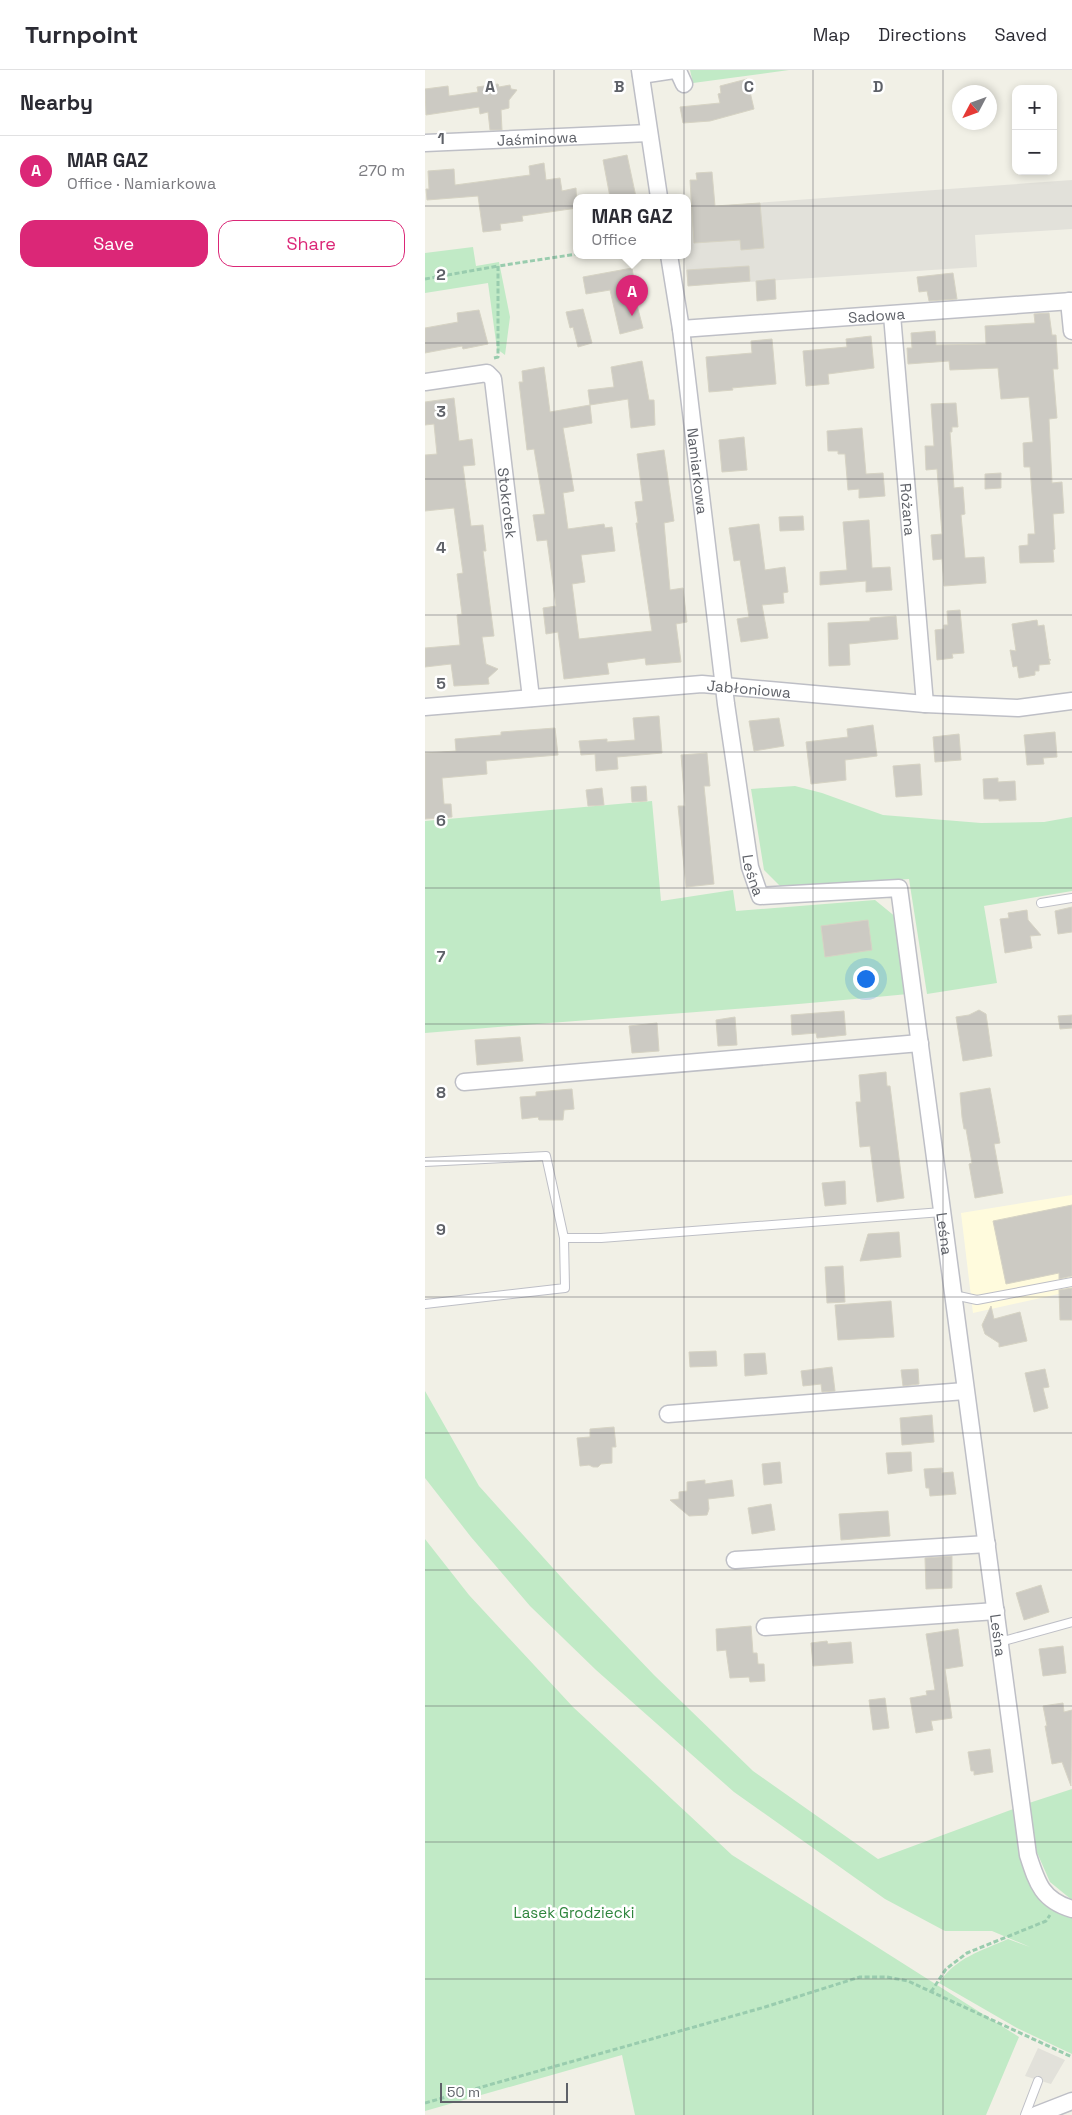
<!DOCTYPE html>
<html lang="en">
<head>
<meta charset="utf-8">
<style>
	body { margin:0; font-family:"Space Grotesk",sans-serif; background:#f2f2f3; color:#2b2b33 }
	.controls { position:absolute; right:15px; top:15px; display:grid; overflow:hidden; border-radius:10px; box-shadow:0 2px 8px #0003 }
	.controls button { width:45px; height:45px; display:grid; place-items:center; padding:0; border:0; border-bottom:1px solid #e1e1e2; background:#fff; color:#2b2b33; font:25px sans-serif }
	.compass { position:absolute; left:527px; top:15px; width:45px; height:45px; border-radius:50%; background:#fff; box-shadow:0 2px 8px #0003; rotate:229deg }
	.scale { position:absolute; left:15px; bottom:12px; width:128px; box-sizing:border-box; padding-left:5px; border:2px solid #5e6168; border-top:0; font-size:14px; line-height:18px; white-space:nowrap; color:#5e6168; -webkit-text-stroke:4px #fff; paint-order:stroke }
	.you { position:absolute; left:440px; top:908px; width:18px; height:18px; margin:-12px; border:4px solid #fff; border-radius:50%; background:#1a73e8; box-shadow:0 0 0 8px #1a73e833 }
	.badge { display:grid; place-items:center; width:32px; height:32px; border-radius:50%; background:#db2777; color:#fff; font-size:16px; font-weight:700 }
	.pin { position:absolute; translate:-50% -41px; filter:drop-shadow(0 1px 2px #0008) }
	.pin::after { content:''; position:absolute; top:26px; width:18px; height:15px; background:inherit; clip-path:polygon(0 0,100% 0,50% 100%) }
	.popup { position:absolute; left:148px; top:124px; width:118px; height:65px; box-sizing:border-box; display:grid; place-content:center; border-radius:10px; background:#fff; filter:drop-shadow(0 1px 4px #0005); font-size:16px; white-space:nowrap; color:#7c7c81 }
	.popup b { font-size:19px; color:#2b2b33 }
	.popup::after { content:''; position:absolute; left:50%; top:100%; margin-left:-10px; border:10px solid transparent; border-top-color:#fff }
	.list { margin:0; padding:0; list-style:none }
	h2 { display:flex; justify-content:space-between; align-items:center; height:65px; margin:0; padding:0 20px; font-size:21px }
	h2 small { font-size:16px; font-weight:400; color:#7c7c81 }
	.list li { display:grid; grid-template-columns:32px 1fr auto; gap:15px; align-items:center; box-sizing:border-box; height:70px; padding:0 20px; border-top:1px solid #e1e1e2 }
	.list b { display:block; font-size:19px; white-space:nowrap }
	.list p { margin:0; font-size:16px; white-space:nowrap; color:#7c7c81 }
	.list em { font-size:16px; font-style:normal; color:#7c7c81 }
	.actions { display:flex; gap:10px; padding:15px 20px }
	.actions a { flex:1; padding:11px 0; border:1px solid #db2777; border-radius:15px; text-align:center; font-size:18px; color:#db2777 }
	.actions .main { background:#db2777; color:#fff }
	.map { position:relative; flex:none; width:647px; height:2045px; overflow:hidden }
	header { display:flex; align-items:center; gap:30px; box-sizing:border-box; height:70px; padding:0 25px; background:#fff; border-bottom:1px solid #e1e1e2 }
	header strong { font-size:24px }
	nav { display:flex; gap:28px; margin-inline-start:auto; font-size:18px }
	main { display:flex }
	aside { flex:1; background:#fff }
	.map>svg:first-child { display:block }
</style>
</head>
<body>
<header>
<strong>Turnpoint</strong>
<nav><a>Map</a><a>Directions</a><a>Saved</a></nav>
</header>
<main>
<aside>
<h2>Nearby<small></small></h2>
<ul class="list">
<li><span class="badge">A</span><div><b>MAR GAZ</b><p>Office · Namiarkowa</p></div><em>270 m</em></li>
</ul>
<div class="actions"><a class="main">Save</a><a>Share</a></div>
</aside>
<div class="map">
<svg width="647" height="2045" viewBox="0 0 647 2045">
	<rect width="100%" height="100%" fill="#f1f0e6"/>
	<!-- commercial -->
	<path fill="#fffbdd" d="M 647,1125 L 647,1221 L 548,1243 L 536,1143 Z"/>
	<!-- industrial -->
	<path fill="#e2e1da" d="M 647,110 L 647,159 L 550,165 L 552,197 L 263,216 L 259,185 L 262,185 L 262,138 Z
		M 613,1978 L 640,1990 L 626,2014 L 600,2006 Z"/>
	<!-- green -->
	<path fill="#c1eac6" d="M 265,0 L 364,0 L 268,13 Z
		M 48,177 L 51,196 L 74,192 L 85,247 L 80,285 L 72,279 L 63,213 L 0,223 L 0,183 Z
		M 370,716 L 397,723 L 458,745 L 556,753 L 619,752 L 647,747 L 647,821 L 559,836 L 572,913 L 502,924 L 484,809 L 357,818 L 339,800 L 326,719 Z
		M 227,731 L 236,831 L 308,820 L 311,841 L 450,830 L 472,848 L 483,924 C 322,940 161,949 0,963 L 0,751 Z
		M 0,1321 L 54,1416 L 145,1517 L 229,1605 L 328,1701 L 453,1789 L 591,1738 L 623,1835 L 647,1848 L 647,1984 L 592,1958 L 514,1913 C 530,1888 556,1881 583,1869 L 605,1877 L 567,1861 L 520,1861 L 460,1829 L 309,1722 L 171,1600 L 105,1536 L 46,1467 L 0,1408 Z
		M 0,1469 L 44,1525 L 148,1637 L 307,1785 L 594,1967 L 561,2045 L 210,2045 L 197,1985 L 0,2041 Z
		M 647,1719 L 647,1830 L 625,1812 L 610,1778 L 604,1733 Z"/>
	<!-- building -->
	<path fill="#cccac3" stroke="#d6d3c4" d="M 322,9 L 329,39 L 285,51 L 258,53 L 255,37 L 295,33 L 293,24 L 296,23 L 295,16 Z
		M 73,14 L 74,17 L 85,15 L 86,19 L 92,20 L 84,30 L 84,38 L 76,40 L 77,60 L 65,60 L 63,42 L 55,44 L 54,37 L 1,45 L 0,19 L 23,16 L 24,26 L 53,22 L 52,17 Z
		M 202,85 L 211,127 L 185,127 L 178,90 Z
		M 119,93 L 121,110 L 135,108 L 137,121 L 151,118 L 152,138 L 97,146 L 98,151 L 75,154 L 76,160 L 58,162 L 53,126 L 2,130 L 1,119 L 4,119 L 3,101 L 29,99 L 30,115 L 105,105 L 104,96 Z
		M 287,102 L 290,136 L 335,133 L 339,178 L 316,180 L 315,170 L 269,173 L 265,110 L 272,110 L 271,103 Z
		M 324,196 L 325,211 L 263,216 L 262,200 Z
		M 207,198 L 210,215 L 207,216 L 218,258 L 195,264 L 185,220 L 161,224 L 158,207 Z
		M 528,203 L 532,229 L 504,231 L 502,221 L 494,222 L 492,207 Z
		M 350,209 L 351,229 L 332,231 L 331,211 Z
		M 158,239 L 167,273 L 153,277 L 148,257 L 145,258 L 141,242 Z
		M 54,240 L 63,274 L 38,279 L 37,276 L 0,283 L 0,258 L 33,252 L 32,243 Z
		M 624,243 L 627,265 L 631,265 L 633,299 L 628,299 L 632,348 L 624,349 L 627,413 L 637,412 L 639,443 L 628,444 L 630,479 L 628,480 L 629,492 L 595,493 L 594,476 L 603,475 L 603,464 L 610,464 L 605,397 L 599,397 L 598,373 L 608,372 L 604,327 L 576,329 L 573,298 L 525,300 L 524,291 L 483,294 L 482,278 L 487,278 L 486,263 L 510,261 L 511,275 L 561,274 L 560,256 L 610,253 L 609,244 Z
		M 446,266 L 449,298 L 403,304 L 404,314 L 381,316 L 378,281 L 422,277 L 421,269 Z
		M 347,269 L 351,314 L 307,318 L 308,320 L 284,322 L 281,287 L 327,283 L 326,271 Z
		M 217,291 L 224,330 L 229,330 L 230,355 L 206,358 L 203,329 L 165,335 L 163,320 L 189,317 L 186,297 Z
		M 119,297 L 125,342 L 165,335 L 167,353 L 138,358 L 149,421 L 138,423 L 143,459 L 179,454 L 180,458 L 187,457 L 190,481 L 156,485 L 160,512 L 147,514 L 154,569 L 227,561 L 211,453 L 213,453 L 210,432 L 218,431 L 212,384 L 239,380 L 249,451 L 239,453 L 245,520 L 258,518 L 262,552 L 251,554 L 256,592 L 221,595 L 220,588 L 182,593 L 184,604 L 139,609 L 133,562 L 121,564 L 118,538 L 131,536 L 122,470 L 112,471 L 108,445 L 120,444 L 109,379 L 102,380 L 94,312 L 98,312 L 97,301 Z
		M 29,328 L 34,371 L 47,369 L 50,395 L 38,396 L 46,456 L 58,455 L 61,481 L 58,481 L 69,566 L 57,567 L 61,594 L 73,599 L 63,608 L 64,614 L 29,616 L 26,594 L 0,597 L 0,578 L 35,575 L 32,545 L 37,544 L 32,504 L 38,503 L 29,438 L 0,441 L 0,385 L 12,384 L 9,354 L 0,355 L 0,332 Z
		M 531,333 L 533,357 L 527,357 L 527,362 L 525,362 L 529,418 L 538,417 L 540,444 L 536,445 L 540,488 L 559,487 L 561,513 L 519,516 L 517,489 L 508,490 L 506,465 L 517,464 L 512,399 L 501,400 L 500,376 L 509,376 L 506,334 Z
		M 437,358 L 441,404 L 458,403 L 460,426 L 434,428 L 434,419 L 423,420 L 420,384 L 413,384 L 413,381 L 403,381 L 402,361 Z
		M 319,367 L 322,400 L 297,402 L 294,370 Z
		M 576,403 L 576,418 L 560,419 L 560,404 Z
		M 378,446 L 379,460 L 355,461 L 354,447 Z
		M 444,450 L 447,498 L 465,497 L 467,520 L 441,522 L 441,511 L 395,515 L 395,502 L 422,500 L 418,452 Z
		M 334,454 L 340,500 L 360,497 L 363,522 L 358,523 L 359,533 L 337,535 L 343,568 L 316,572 L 312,549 L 324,547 L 315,490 L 309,491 L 304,458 Z
		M 535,540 L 539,583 L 527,584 L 528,588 L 512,590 L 510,560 L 519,559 L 519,555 L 523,555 L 522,541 Z
		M 471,546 L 473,569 L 424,574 L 425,595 L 404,596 L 403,553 L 445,551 L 445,548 Z
		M 612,550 L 613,556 L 619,555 L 624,589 L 626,590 L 624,590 L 625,594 L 614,595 L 614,601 L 610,601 L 610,605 L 594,608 L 592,596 L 588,597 L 585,580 L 591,581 L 587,554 Z
		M 234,646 L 237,683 L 192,687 L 193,699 L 171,701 L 170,684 L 156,685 L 154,671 L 182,669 L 182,672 L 210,670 L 208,648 Z
		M 354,648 L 359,676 L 329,681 L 324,651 Z
		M 448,655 L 452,686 L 420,690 L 421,710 L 386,714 L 381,672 L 423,667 L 422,659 Z
		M 130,658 L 133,685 L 61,691 L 62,704 L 17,708 L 19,734 L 26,734 L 27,747 L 0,749 L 0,683 L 31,681 L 30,669 L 76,665 L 76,662 Z
		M 630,662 L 632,687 L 618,688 L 619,694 L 602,695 L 599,665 Z
		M 534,664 L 536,690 L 510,692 L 508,667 Z
		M 282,683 L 285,716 L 279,716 L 289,814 L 261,817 L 253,736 L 260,736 L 256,685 Z
		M 495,694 L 497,725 L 471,727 L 468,696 Z
		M 573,708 L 573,712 L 590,711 L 591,730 L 574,731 L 574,729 L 559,729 L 558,709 Z
		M 221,716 L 222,731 L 207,732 L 206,717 Z
		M 177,718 L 179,735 L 163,736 L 161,720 Z
		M 647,837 L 647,862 L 633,864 L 630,841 Z
		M 602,840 L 603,850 L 616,865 L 605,866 L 607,878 L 580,883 L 575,849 L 584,848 L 583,843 Z
		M 443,850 L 447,880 L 400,887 L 396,856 Z
		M 554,940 L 561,944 L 567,986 L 538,991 L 531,947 L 544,945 Z
		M 419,941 L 421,965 L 392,968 L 391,963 L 367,965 L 366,945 Z
		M 647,945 L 647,958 L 635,959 L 633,946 Z
		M 310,947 L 312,975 L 293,976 L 291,950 Z
		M 232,953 L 234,981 L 207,983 L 204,956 Z
		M 95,967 L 98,991 L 52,995 L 50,970 Z
		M 461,1002 L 462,1016 L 465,1016 L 479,1128 L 452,1132 L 445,1076 L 435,1077 L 431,1032 L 436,1032 L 434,1005 Z
		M 565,1018 L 575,1073 L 569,1074 L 578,1123 L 550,1128 L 544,1094 L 547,1093 L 541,1059 L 539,1059 L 537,1047 L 535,1023 Z
		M 147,1019 L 149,1039 L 139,1040 L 138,1050 L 114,1050 L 113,1047 L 97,1049 L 95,1027 L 111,1026 L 111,1022 Z
		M 420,1111 L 421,1134 L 400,1136 L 397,1113 Z
		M 647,1135 L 647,1206 L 634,1209 L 634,1203 L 581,1214 L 568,1151 Z
		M 474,1162 L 476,1187 L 435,1191 L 443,1164 Z
		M 418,1196 L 420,1232 L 402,1233 L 400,1197 Z
		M 647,1218 L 647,1250 L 635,1250 L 634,1220 Z
		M 466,1231 L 469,1267 L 413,1270 L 410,1235 Z
		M 566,1236 L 569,1249 L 595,1242 L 602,1271 L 574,1277 L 574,1273 L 560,1264 L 557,1255 Z
		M 291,1281 L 292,1296 L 265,1297 L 264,1282 Z
		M 340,1283 L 342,1304 L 320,1306 L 319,1284 Z
		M 407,1297 L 410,1321 L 397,1322 L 396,1314 L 378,1316 L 376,1301 Z
		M 493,1299 L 494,1314 L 478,1316 L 476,1300 Z
		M 620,1299 L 624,1317 L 618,1318 L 623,1338 L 609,1342 L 600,1303 Z
		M 507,1345 L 509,1372 L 477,1375 L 475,1348 Z
		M 189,1357 L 191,1377 L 187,1377 L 187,1393 L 176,1394 L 173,1397 L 168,1397 L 164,1395 L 155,1396 L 152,1368 L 165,1367 L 165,1359 Z
		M 486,1382 L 487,1401 L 463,1404 L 461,1383 Z
		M 355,1392 L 357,1413 L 339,1415 L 337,1394 Z
		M 517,1398 L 517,1403 L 528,1402 L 531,1424 L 505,1426 L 504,1418 L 501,1418 L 499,1399 Z
		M 280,1410 L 280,1414 L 307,1410 L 309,1426 L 283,1429 L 284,1439 L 282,1445 L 264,1446 L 245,1430 L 254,1429 L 254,1422 L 262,1421 L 262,1412 Z
		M 346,1434 L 350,1460 L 327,1464 L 323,1438 Z
		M 463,1441 L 465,1466 L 416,1470 L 414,1444 Z
		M 527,1486 L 527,1518 L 501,1519 L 500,1488 Z
		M 616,1515 L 624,1542 L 599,1550 L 591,1523 Z
		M 326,1556 L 328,1583 L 332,1583 L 333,1594 L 339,1594 L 340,1611 L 325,1612 L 324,1607 L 305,1608 L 301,1580 L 292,1581 L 291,1559 Z
		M 533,1559 L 538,1596 L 520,1599 L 527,1648 L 506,1651 L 508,1660 L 491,1663 L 485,1628 L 502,1625 L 501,1621 L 510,1620 L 501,1564 Z
		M 402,1571 L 403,1574 L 426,1572 L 428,1593 L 388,1596 L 386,1573 Z
		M 638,1576 L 641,1603 L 618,1606 L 614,1579 Z
		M 460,1628 L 464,1658 L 448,1660 L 444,1630 Z
		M 638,1633 L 639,1642 L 647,1640 L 646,1716 L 637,1692 L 627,1694 L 620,1656 L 622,1656 L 618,1636 Z
		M 565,1679 L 568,1702 L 549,1705 L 549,1701 L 546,1701 L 543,1682 Z"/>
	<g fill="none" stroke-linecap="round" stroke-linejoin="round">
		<!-- lane casing -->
		<g stroke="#bebfc6" stroke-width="10">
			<path id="lane" d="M 616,833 L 647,828
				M 0,1092 L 121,1086 L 139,1168
				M 529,1225 L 552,1230 L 647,1212
				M 0,1234 L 140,1218 L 139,1168 L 176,1168 L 517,1142
				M 575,1572 L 647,1552
				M 600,2045 L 613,2011"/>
		</g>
		<!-- street casing -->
		<g stroke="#bebfc6" stroke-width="19">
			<g id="street">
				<path d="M 215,0 L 234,127"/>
				<path d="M 216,5 L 249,0 L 254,3 L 259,14"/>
				<path id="s1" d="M 0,73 L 224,63"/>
				<path id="s2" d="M 244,185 L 256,259 L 301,634 L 325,797 L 335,826 L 474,818 L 603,1785 C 612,1813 617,1830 647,1839"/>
				<path d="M 644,231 L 647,261"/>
				<path id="s3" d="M 467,245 L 500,634"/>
				<path id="s4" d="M 256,259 L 647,231"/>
				<path id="s5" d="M 0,312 L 62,303 L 68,309 L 106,628"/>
				<path id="s6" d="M 0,637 L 277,614 L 500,634 L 593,638 L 647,631"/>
				<path d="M 39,1012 L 495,973"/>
				<path d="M 243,1344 L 540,1321"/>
				<path d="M 310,1490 L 562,1474"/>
				<path d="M 340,1557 L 571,1541"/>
				<path d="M 611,2045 L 647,2031"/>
			</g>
		</g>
		<!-- path -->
		<path stroke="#99ccae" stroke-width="3" stroke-dasharray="5 2.5" stroke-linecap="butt" d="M 0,209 L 73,196
			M 69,288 L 73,287 L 73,196 L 152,184
			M 506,1922 L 521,1899 L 542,1883 L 621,1851 L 625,1845
			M 0,2033 L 340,1937 L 435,1907 L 462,1907 L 483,1911 L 647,1987"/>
		<!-- lane -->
		<use href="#lane" stroke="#fff" stroke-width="8"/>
		<!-- street -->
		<use href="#street" stroke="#fff" stroke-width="16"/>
	</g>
	<!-- grid -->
	<path fill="none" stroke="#5e6168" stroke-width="1" stroke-opacity="0.55" d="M 129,0 L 129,2045M 259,0 L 259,2045M 388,0 L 388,2045M 518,0 L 518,2045M 0,136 L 647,136M 0,273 L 647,273M 0,409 L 647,409M 0,545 L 647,545M 0,682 L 647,682M 0,818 L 647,818M 0,954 L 647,954M 0,1091 L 647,1091M 0,1227 L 647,1227M 0,1363 L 647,1363M 0,1500 L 647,1500M 0,1636 L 647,1636M 0,1772 L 647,1772M 0,1909 L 647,1909"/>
	<g text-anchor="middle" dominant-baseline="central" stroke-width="5" stroke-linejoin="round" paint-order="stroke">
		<!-- street labels -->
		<g font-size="15" fill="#5e6168" stroke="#fff">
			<text stroke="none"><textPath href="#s1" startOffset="112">Jaśminowa</textPath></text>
			<text stroke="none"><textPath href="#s4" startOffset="196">Sadowa</textPath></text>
			<text stroke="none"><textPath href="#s2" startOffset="218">Namiarkowa</textPath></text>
			<text stroke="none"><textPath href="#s5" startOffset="196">Stokrotek</textPath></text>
			<text stroke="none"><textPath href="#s3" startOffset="195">Różana</textPath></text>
			<text stroke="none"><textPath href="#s6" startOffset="325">Jabłoniowa</textPath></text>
			<text stroke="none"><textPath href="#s2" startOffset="626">Leśna</textPath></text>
			<text stroke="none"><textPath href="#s2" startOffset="1136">Leśna</textPath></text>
			<text stroke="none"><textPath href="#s2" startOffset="1541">Leśna</textPath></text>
		</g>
		<!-- park labels -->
		<g font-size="15" fill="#2f853d" stroke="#fff">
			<text x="149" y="1842">Lasek Grodziecki</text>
		</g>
	</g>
	<g font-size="16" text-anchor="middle" font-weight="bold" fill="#5e6168" stroke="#fff" stroke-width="5" stroke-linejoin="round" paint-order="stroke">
		<text x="65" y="22">A</text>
		<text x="194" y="22">B</text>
		<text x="324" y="22">C</text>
		<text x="453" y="22">D</text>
		<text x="16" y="74">1</text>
		<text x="16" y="210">2</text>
		<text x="16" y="347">3</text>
		<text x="16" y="483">4</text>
		<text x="16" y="619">5</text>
		<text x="16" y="756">6</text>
		<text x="16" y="892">7</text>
		<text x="16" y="1028">8</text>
		<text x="16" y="1165">9</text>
	</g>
</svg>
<div class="controls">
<button>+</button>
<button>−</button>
</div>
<svg class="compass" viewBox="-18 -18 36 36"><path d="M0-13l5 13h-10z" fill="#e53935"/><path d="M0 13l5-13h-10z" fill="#7c7c81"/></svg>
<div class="scale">50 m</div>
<div class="you"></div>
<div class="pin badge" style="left:207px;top:246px">A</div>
<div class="popup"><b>MAR GAZ</b>Office</div>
</div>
</main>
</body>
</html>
